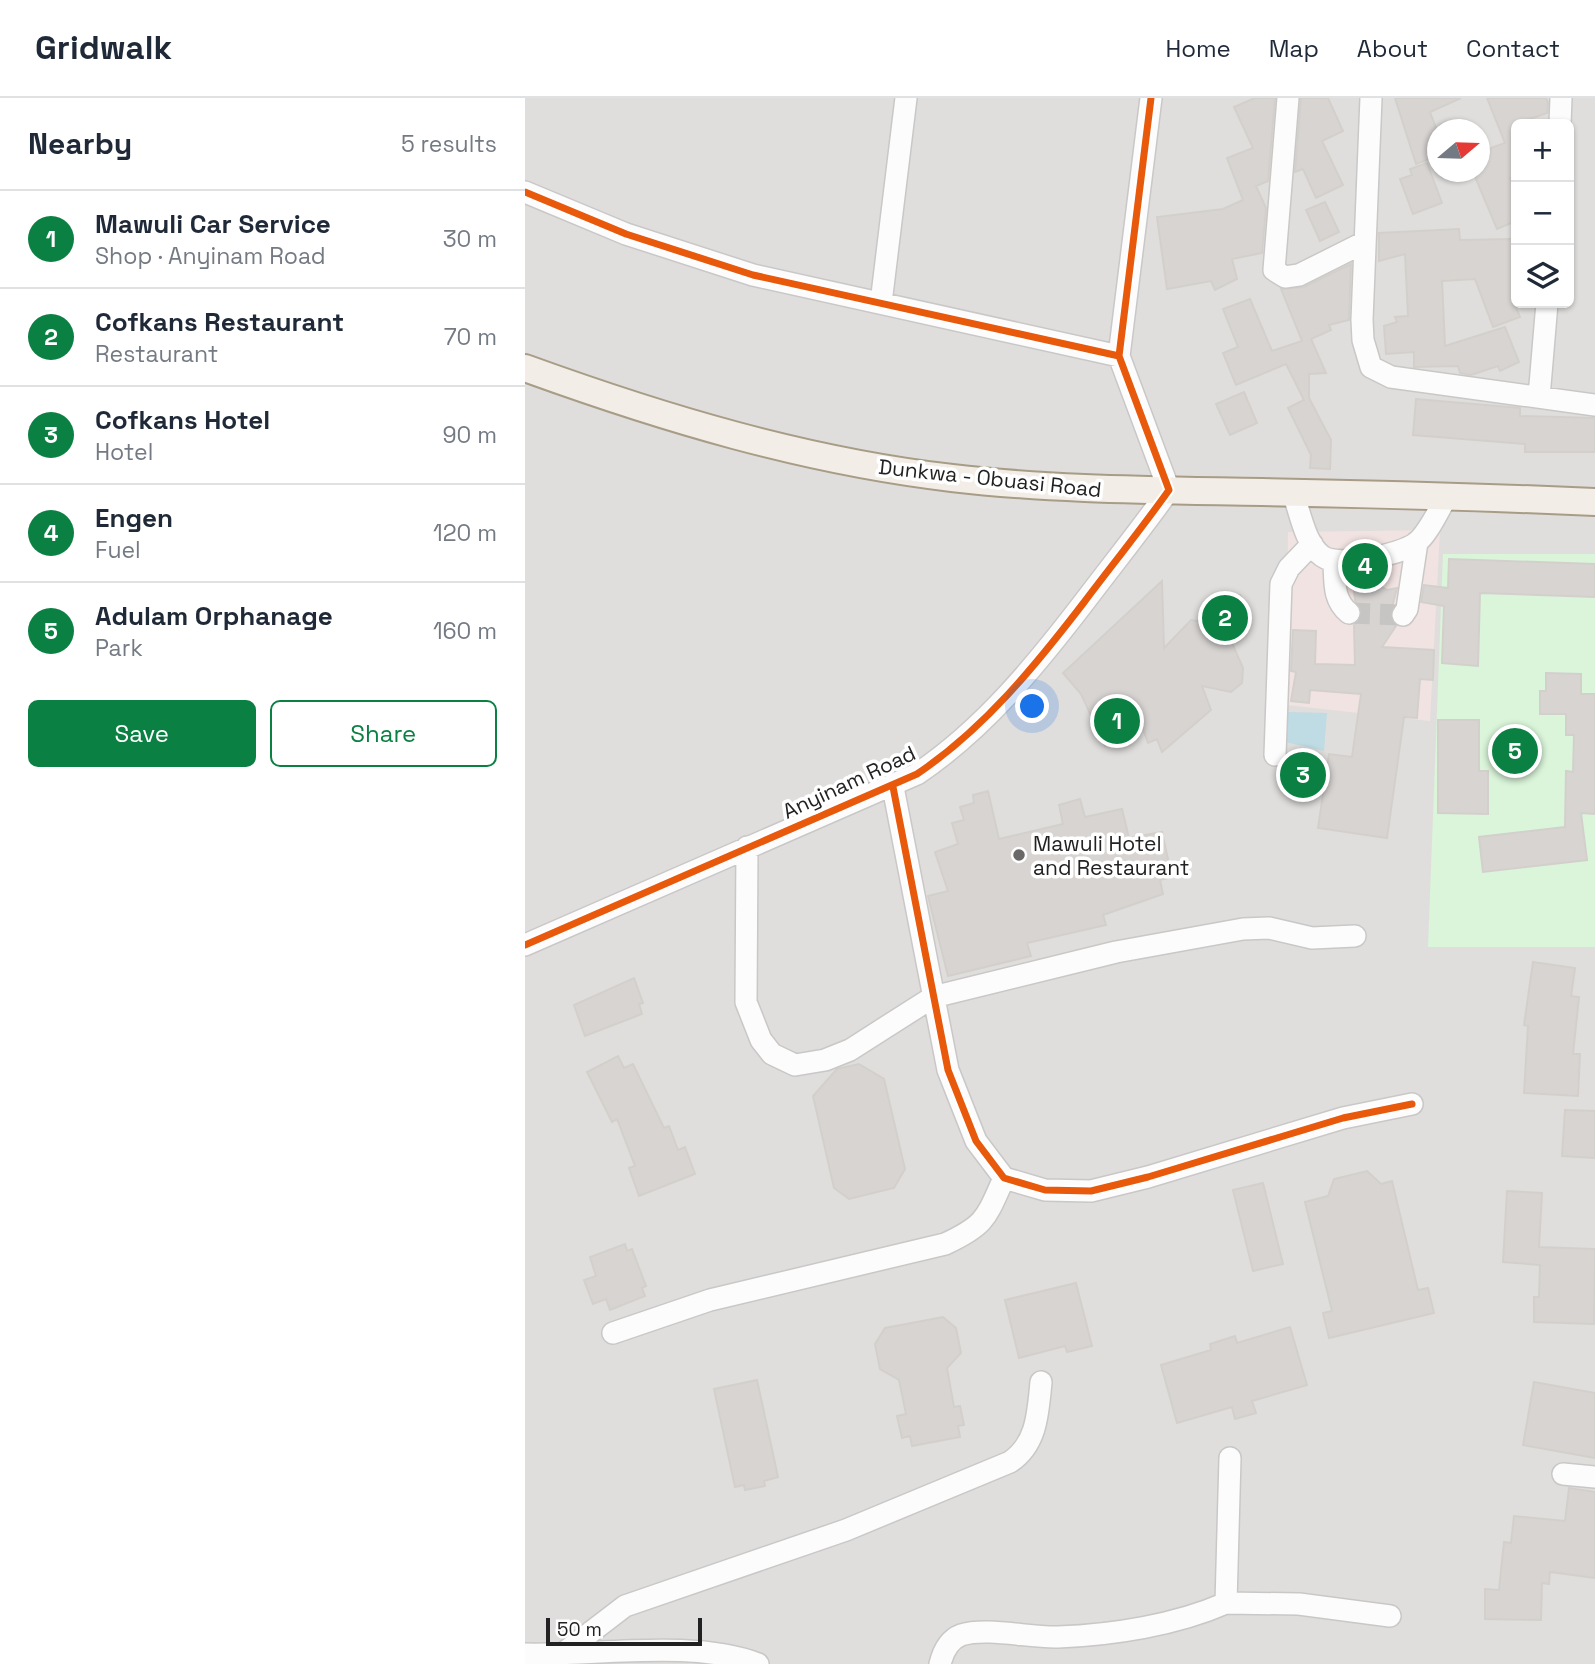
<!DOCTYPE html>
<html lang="en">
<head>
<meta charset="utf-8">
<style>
	body { margin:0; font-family:"Space Grotesk",sans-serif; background:#f6f6f7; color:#1f2937 }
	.controls { position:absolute; right:21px; top:21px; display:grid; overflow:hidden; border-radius:10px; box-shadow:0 2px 5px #0004 }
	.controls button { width:63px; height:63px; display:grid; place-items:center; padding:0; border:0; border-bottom:2px solid #e0e1e3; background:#fff; color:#1f2937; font:35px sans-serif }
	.compass { position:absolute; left:902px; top:21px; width:63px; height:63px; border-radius:50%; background:#fff; box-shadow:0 2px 5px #0004; rotate:71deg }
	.scale { position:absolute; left:21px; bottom:18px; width:156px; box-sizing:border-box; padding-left:7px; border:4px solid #222; border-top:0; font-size:19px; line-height:24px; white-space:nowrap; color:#222; -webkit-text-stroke:5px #fff; paint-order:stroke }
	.you { position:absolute; left:508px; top:609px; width:24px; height:24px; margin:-18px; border:5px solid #fff; border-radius:50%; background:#1a73e8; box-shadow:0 0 0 10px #1a73e833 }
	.badge { display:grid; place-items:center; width:46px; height:46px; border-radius:50%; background:#0b8043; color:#fff; font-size:23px; font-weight:700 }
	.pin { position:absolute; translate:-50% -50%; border:4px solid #fff; box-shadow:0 2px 7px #0006 }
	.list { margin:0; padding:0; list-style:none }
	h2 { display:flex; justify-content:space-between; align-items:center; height:91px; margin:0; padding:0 28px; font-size:30px }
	h2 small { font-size:23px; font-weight:400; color:#747a83 }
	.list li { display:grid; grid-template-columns:46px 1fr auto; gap:21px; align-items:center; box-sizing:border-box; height:98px; padding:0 28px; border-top:2px solid #e0e1e3 }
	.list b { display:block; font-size:26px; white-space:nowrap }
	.list p { margin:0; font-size:23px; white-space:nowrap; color:#747a83 }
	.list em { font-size:23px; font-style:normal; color:#747a83 }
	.actions { display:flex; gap:14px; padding:21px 28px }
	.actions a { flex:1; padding:16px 0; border:2px solid #0b8043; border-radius:10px; text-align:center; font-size:24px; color:#0b8043 }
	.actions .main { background:#0b8043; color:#fff }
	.icon { flex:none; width:38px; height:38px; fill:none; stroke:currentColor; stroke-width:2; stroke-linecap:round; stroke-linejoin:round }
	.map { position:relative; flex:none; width:1070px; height:1566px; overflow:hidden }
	header { display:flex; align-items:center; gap:42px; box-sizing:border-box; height:98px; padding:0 35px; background:#fff; border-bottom:2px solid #e0e1e3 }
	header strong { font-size:33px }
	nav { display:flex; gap:38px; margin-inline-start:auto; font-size:24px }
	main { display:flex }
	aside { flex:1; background:#fff }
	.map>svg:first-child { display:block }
</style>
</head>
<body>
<header>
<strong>Gridwalk</strong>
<nav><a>Home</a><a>Map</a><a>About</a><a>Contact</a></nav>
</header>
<main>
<aside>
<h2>Nearby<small>5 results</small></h2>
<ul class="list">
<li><span class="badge">1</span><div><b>Mawuli Car Service</b><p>Shop · Anyinam Road</p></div><em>30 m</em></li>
<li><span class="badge">2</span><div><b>Cofkans Restaurant</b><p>Restaurant</p></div><em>70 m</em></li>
<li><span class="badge">3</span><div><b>Cofkans Hotel</b><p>Hotel</p></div><em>90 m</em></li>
<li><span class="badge">4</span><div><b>Engen</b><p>Fuel</p></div><em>120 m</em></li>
<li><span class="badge">5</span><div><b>Adulam Orphanage</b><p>Park</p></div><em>160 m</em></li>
</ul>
<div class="actions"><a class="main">Save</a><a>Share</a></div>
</aside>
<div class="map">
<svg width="1070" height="1566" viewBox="0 0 1070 1566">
	<rect width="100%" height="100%" fill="#f0eeeb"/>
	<!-- residential -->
	<path fill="#dfdedc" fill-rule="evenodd" d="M 0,0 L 1070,0 L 1070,1566 L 0,1566 ZM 991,26 L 1044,26 L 1044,205 L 991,205 ZM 912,32 L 954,32 L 954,74 L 912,74 Z"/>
	<!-- commercial -->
	<path fill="#f1e3e1" d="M 915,432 L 905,623 L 762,607 L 763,434 Z"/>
	<!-- park -->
	<path fill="#daf5da" d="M 918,456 L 1070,456 L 1070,849 L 903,849 Z"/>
	<!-- water -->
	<path fill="#bfdbe3" d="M 762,614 L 802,615 L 799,653 L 756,643 Z"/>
	<!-- building -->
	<path fill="#d7d4d2" stroke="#d3d0cc" stroke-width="2" d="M 730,0 L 750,0 L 743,83 L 731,88 L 741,110 L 737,155 L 707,161 L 712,181 L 690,192 L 686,183 L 642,191 L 632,119 L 698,111 L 718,102 L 702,60 L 728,50 L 709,9 Z
		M 776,0 L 803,0 L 818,33 L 797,43 L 818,87 L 791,100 L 778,71 L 770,74 Z
		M 870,0 L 936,0 L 905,14 L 913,35 L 913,58 L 891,66 Z
		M 962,0 L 1021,0 L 1023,5 L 1022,15 L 991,26 L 991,78 L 985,80 L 991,96 L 991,123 L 972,131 L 948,74 L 955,74 L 955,54 L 980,45 Z
		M 902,65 L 917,105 L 888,116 L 875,81 L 887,77 L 885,71 Z
		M 800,104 L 814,134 L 795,143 L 781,112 Z
		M 934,131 L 935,142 L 987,141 L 991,150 L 991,209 L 995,219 L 968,229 L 950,181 L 917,183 L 920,248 L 980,229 L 994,264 L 975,273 L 973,268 L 946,277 L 935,275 L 933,268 L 889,269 L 889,254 L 861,256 L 859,228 L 872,224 L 870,219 L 883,218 L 880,156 L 854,163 L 854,135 Z
		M 826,166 L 824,222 L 804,227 L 806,232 L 786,241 L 801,275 L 784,276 L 784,300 L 806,342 L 805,371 L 785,370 L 786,357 L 763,310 L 779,302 L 761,266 L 711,287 L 698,255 L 713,249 L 698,211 L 725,201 L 747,253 L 777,243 L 756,191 L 779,189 Z
		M 719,294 L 732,325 L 705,337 L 691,306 Z
		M 891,301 L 995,310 L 995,318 L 1070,320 L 1070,354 L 1000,354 L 1000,346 L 888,337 Z
		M 924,461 L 1070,466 L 1070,499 L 955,495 L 953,568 L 917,565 L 919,508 L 896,504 L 899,487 L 923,490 Z
		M 637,483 L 639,550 L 666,522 L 688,525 L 691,507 L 703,498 L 715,497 L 725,516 L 722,529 L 706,543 L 718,570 L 717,585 L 706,594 L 677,588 L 686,612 L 637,654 L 632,641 L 623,645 L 618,631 L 580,648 L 556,596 L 538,575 Z
		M 852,486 L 862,492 L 872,490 L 865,517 L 871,528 L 857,549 L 909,552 L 908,582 L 895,581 L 892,620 L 879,619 L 862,740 L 793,730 L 804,656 L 827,659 L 836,596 L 785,592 L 784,605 L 766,603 L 771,574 L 766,573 L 768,532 L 791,533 L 790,566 L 830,567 L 829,527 L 837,518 L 830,502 L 829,492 Z
		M 1021,575 L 1056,576 L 1056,596 L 1070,596 L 1070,716 L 1056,715 L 1062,762 L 958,774 L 954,739 L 1040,729 L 1041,673 L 1048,674 L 1049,637 L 1041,637 L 1041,616 L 1015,616 L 1015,593 L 1021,593 Z
		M 913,622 L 954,622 L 954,673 L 963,673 L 963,716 L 913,715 Z
		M 463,693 L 474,741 L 538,726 L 534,707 L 555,701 L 560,719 L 597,711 L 604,740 L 637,734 L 647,779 L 635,782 L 638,796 L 578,817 L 581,827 L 502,845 L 506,858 L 423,878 L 403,798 L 423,793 L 410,754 L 433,746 L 427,725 L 439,722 L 435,709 L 449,705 L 448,697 Z
		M 1008,864 L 1050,870 L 1046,898 L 1054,899 L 1048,956 L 1055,956 L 1053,998 L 999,995 L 1003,928 L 999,927 Z
		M 109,880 L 118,905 L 114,906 L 117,916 L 60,938 L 49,907 Z
		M 93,958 L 99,970 L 108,966 L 139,1030 L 144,1028 L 153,1052 L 160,1049 L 170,1076 L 114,1098 L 104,1070 L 110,1068 L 92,1021 L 87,1024 L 62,974 Z
		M 334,966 L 359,981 L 380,1071 L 369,1090 L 324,1101 L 309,1090 L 288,998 L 312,971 Z
		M 1040,1012 L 1070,1013 L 1070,1060 L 1037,1058 Z
		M 842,1073 L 856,1086 L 867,1083 L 893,1192 L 903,1190 L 909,1215 L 804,1240 L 798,1215 L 807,1213 L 780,1104 L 803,1098 L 809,1081 Z
		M 738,1085 L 758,1166 L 728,1173 L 708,1092 Z
		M 982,1093 L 1017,1095 L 1014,1149 L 1070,1151 L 1069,1226 L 1009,1224 L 1009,1199 L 1014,1199 L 1015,1167 L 978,1164 Z
		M 100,1146 L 102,1153 L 107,1151 L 121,1188 L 117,1190 L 120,1198 L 85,1212 L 81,1201 L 68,1206 L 59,1182 L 71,1178 L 65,1159 Z
		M 551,1185 L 567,1248 L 542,1254 L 540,1248 L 494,1260 L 480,1202 Z
		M 418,1219 L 431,1230 L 436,1255 L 422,1270 L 429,1309 L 435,1308 L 439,1327 L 433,1328 L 435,1339 L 387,1348 L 385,1338 L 377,1340 L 372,1318 L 381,1316 L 374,1282 L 355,1271 L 350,1246 L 360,1230 Z
		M 765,1229 L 782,1287 L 727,1303 L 731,1315 L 710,1321 L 707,1309 L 652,1325 L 636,1267 L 686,1252 L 685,1246 L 710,1238 L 712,1245 Z
		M 232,1282 L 253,1379 L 239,1383 L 240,1388 L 220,1392 L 219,1387 L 210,1389 L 189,1291 Z
		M 1009,1284 L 1070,1295 L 1070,1360 L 998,1347 Z
		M 1044,1390 L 1070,1394 L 1070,1480 L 1025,1474 L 1024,1486 L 1017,1485 L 1016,1522 L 960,1521 L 960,1491 L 974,1492 L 979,1444 L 986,1445 L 989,1418 L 1040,1423 Z"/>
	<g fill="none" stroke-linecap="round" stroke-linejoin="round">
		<!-- minor-tunnel -->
		<path stroke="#c7c5c3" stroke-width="21" stroke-dasharray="21 10" stroke-linecap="butt" d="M 824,515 L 878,517"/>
		<!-- minor casing -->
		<g stroke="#c9c8c7" stroke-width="24">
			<path id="minor" d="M 763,0 L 749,172 L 760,179 L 774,177 L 840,144
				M 846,0 L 837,222 L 838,242 L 846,269 L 866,279 L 1070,307
				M 1035,26 L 1036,0
				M 0,94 L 101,136 L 228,177 L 594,258
				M 356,205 L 381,0
				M 1014,299 L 1022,205
				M 768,395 C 775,414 780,446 797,458 C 813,470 875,457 891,445 C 903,436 913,413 921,400
				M 809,464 C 810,485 808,502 824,515
				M 878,517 L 882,511 L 892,444
				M 750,657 L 756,486 L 764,470 L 787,446
				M 368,689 L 423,972 L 451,1043 L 479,1080 L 520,1092 L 566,1093 L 623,1079 L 818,1020 L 887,1006
				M 222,749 L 221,904 L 236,942 L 247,956 L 270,967 L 300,962 L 325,952 L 408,899 L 591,854 L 718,831 L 744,830 L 787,840 L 830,838
				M 0,847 L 392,676 C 459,631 511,567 560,503 C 588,466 617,430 644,392 L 594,258 L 626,0
				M 88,1235 L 185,1202 L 420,1146 C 461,1127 461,1120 479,1080
				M 1038,1376 L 1070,1379
				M 701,1505 L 774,1506 L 865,1518
				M 0,1556 C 70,1558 168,1541 233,1566
				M 36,1557 L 100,1508 L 321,1432 L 485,1364 C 512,1346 513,1315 516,1284
				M 415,1566 C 418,1554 423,1542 436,1537 C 462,1529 505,1540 533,1539 C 588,1537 651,1527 701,1505 L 705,1360"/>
		</g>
		<!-- major casing -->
		<g stroke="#a79c86" stroke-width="30">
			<path id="major" d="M 0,270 C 138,320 280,363 427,380 C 530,392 633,392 737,394 C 848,396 959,399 1070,404"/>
		</g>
		<!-- minor -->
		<use href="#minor" stroke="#fdfcfc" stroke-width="21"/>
		<!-- major -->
		<use href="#major" stroke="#f3ede7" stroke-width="26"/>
		<!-- cycleway casing -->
		<g stroke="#fff" stroke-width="11">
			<path id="cycleway" d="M 0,94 L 101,136 L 228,177 L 594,258
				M 368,689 L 423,972 L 451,1043 L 479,1080 L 520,1092 L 566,1093 L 623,1079 L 818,1020 L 887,1006
				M 0,847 L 392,676 C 459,631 511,567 560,503 C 588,466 617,430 644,392 L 594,258 L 626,0"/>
		</g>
		<!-- cycleway -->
		<use href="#cycleway" stroke="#e8590c" stroke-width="7"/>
	</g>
	<!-- markers -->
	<circle fill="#6a6968" stroke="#fff" stroke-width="2.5" cx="494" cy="757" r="7"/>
	<g text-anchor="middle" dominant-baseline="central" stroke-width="7" stroke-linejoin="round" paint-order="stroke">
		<!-- street labels -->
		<g font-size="21" fill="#222" stroke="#fff">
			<text transform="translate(465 380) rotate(6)">Dunkwa - Obuasi Road</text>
			<text transform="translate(324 684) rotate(-25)">Anyinam Road</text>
		</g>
		<!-- poi labels -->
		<g font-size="21" fill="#222" stroke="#fff" text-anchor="start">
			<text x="508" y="745">Mawuli Hotel<tspan x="508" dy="24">and Restaurant</tspan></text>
		</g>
	</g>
</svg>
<div class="controls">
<button>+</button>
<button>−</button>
<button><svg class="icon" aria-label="layers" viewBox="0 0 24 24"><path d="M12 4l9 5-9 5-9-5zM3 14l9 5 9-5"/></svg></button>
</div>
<svg class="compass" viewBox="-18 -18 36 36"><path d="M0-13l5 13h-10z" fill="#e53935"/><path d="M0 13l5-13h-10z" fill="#747a83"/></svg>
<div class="scale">50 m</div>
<div class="you"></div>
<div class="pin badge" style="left:592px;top:623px">1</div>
<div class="pin badge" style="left:700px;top:520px">2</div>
<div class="pin badge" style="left:778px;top:677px">3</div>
<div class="pin badge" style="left:840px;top:468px">4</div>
<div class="pin badge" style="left:990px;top:653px">5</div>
</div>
</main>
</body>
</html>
